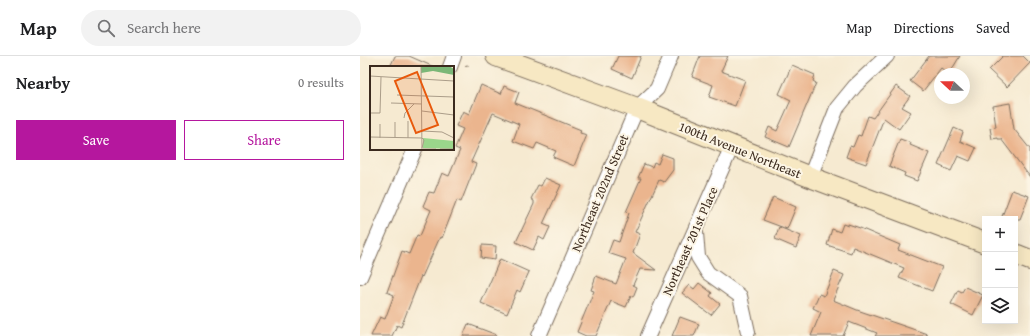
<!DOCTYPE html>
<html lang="en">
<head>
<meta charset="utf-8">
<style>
	body { margin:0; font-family:"Gentium Book Plus",serif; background:#f2f2f2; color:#202124 }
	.controls { position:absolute; right:12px; bottom:12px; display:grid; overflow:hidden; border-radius:0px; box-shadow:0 4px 16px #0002 }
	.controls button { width:36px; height:36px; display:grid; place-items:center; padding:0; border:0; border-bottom:1px solid #e0e0e0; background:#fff; color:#202124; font:20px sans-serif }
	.compass { position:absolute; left:574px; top:12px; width:36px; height:36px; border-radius:50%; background:#fff; box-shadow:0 4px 16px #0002; rotate:292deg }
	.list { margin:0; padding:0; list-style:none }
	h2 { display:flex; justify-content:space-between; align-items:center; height:52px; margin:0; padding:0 16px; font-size:17px }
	h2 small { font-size:13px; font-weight:400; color:#757577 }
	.actions { display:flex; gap:8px; padding:12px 16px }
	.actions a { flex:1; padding:9px 0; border:1px solid #b5179e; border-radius:0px; text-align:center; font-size:14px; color:#b5179e }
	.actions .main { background:#b5179e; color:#fff }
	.icon { flex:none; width:22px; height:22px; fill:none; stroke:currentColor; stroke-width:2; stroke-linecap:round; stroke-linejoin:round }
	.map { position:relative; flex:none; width:670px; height:280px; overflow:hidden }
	header { display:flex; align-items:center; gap:24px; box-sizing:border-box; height:56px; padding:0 20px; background:#fff; border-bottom:1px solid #e0e0e0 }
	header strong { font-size:19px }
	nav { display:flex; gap:22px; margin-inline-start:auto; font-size:14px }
	.search { width:280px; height:36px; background:#f2f2f2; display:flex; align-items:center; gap:10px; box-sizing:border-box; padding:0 14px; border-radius:22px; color:#757577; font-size:15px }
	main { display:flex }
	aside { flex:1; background:#fff }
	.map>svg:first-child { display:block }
</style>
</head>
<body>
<header>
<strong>Map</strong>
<div class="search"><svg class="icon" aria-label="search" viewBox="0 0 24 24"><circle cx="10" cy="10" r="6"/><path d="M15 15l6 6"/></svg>Search here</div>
<nav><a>Map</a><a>Directions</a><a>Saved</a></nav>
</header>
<main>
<aside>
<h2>Nearby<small>0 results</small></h2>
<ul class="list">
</ul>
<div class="actions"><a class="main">Save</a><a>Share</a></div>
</aside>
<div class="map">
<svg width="670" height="280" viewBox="0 0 670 280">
	<rect width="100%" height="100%" fill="#fcf5e5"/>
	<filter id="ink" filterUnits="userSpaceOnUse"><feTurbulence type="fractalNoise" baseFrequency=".025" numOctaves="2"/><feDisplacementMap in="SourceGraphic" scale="8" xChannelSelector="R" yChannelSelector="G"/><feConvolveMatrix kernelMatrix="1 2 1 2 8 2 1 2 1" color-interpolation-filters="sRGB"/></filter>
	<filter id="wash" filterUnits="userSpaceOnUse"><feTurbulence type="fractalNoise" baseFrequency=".012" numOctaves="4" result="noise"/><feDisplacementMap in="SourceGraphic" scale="16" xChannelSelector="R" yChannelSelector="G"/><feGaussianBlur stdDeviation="0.9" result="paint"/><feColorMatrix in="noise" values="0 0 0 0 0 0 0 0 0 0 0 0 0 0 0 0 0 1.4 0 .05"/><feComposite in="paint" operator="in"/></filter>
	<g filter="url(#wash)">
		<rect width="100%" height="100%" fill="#f6ead1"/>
		<g id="blocks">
			<!-- building -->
			<path fill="#ebb58e" d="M 35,0 L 49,0 L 74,11 L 30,11 Z
				M 258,0 L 281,0 L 272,22 L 252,13 Z
				M 340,0 L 368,0 L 361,15 L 385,24 L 375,50 L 349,41 L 353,29 L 332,21 Z
				M 569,0 L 600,0 L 589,18 L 581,12 L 563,35 L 550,25 Z
				M 643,0 L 663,0 L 670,7 L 647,31 L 629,14 Z
				M 432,9 L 455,19 L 453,25 L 456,27 L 429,91 L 405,81 L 409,71 L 417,75 L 431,44 L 419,38 Z
				M 121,29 L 141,38 L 144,30 L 159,36 L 155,47 L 221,74 L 220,77 L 227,79 L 214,110 L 193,101 L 196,95 L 177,87 L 174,93 L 153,85 L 159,68 L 133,57 L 111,106 L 116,108 L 101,146 L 97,144 L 82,182 L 80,181 L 62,221 L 61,220 L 41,271 L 37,269 L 32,280 L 11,280 L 20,261 L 25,263 L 34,239 L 27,236 L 42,195 L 49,198 L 57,179 L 60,180 L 71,154 L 63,150 L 69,136 L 74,137 L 82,117 L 89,120 L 100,94 L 95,92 L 103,73 L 96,70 L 103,55 L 109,58 Z
				M 536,30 L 550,40 L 542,51 L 551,56 L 539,73 L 524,62 L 506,108 L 486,101 L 490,90 L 493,91 L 498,79 L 501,80 L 508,60 L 513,62 Z
				M 650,47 L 654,73 L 670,93 L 670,121 L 641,83 L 638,83 L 638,82 L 632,83 L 630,72 L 636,71 L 633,50 Z
				M 594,72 L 603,76 L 600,85 L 616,92 L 610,105 L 598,100 L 591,115 L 578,109 Z
				M 540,83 L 551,87 L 550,89 L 569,97 L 557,125 L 544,120 L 545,117 L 529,110 Z
				M 302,98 L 313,102 L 313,114 L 304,126 L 299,124 L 275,176 L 280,178 L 273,197 L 296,214 L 280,213 L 273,229 L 277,231 L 273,241 L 271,240 L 266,251 L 251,245 L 236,280 L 226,280 L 217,276 L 234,235 L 231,234 L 236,220 L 256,228 L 266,203 L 248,197 L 253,184 L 259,186 L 269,157 L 266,156 L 281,122 L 278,122 L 284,108 L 292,111 L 294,106 L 298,108 Z
				M 185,122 L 201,129 L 183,168 L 190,171 L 184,184 L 179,181 L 173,194 L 156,186 L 174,148 L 174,145 L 171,143 L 178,129 L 181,130 Z
				M 652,134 L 669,140 L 660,163 L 641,163 Z
				M 413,141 L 436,151 L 427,173 L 403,164 Z
				M 483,168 L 488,170 L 488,168 L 500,172 L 540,189 L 538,194 L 582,211 L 572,235 L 539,222 L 544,212 L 493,191 L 491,197 L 467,189 L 472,173 L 480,176 Z
				M 419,171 L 441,180 L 436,192 L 415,183 Z
				M 122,189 L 136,190 L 135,204 L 121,202 Z
				M 140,203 L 169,216 L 160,236 L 157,234 L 147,258 L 121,247 Z
				M 474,215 L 484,219 L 473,244 L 497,254 L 567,278 L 566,280 L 515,280 L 517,277 L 489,266 L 483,280 L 451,280 L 461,256 L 453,252 L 459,238 L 464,240 Z
				M 339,227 L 352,237 L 350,240 L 360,248 L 351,259 L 322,237 L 329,229 L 334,233 Z
				M 605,231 L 623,239 L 613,259 L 591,248 L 598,234 L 602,236 Z
				M 320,261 L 339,268 L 334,280 L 312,280 Z
				M 108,268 L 137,279 L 137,280 L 103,280 Z"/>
		</g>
	</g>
	<g filter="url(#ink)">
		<use href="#blocks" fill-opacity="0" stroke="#7c6d5d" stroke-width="1"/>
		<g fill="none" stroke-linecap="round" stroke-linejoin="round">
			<!-- street casing -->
			<g stroke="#7c6d5d" stroke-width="16">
				<path id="street" d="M 90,11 L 94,0
					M 450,121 L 477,52 L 495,30 L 527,0
					M 336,177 L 338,201 L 348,217 L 380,240 L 388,276
					M 0,221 L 55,93
					M 179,280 L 277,52 L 297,33 L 311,0
					M 288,280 L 372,90"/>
			</g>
			<!-- secondary casing -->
			<g stroke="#7c6d5d" stroke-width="22">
				<path id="secondary" d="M 136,0 L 277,52 L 450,121 L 625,187
					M 655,198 L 670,204"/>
			</g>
			<!-- path -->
			<path stroke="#7c6d5d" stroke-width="2.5" stroke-dasharray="1 3" stroke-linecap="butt" d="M 106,9 L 107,11 L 108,9"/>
			<!-- street -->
			<use href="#street" stroke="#fff" stroke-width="14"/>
			<!-- secondary -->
			<use href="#secondary" stroke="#f7e8c3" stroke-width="20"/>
		</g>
	</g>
	<g text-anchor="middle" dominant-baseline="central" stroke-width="4" stroke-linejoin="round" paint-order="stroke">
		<!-- street labels -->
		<g font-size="13" fill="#3b2a1e" stroke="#fcf5e5">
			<text transform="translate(380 94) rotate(22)">100th Avenue Northeast</text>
			<text transform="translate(240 137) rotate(-67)">Northeast 202nd Street</text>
			<text transform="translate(330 185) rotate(-66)">Northeast 201st Place</text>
		</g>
	</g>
	<!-- overview -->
	<g transform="translate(10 10)">
		<rect width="84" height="84" fill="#f6ead1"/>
		<path d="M 53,72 L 84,75 L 84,83 L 53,82 Z" fill="#9ad68b"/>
		<path d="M 79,0 L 84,3 L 84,9 L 63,5 L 51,7 L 51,1 Z" fill="#7bb777"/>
		<path fill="none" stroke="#ab9d89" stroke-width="1" d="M 51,0 L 52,84M 0,10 L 84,15M 27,29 L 84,31M 21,37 L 52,38M 52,45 L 84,49M 0,47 L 10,47 L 11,11M 34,52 L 35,47 L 44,38M 10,58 L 10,72M 52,65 L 72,66 L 84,72M 0,71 L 52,72 L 54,74 L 52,82M 25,72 L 25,56M 38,72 L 38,55M 53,83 L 66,83M 70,83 L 84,83"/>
		<path fill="#e8590c" fill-opacity="0.15" stroke="#e8590c" stroke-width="2" d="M 47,6 L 68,59 L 46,67 L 25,15 Z"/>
		<rect width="84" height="84" fill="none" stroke="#3b2a1e" stroke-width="2"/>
	</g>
</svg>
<div class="controls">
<button>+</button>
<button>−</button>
<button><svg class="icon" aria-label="layers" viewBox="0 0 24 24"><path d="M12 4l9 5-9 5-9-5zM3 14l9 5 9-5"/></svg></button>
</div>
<svg class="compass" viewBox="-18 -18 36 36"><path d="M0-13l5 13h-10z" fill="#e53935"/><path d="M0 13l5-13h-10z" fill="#757577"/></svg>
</div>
</main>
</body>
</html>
